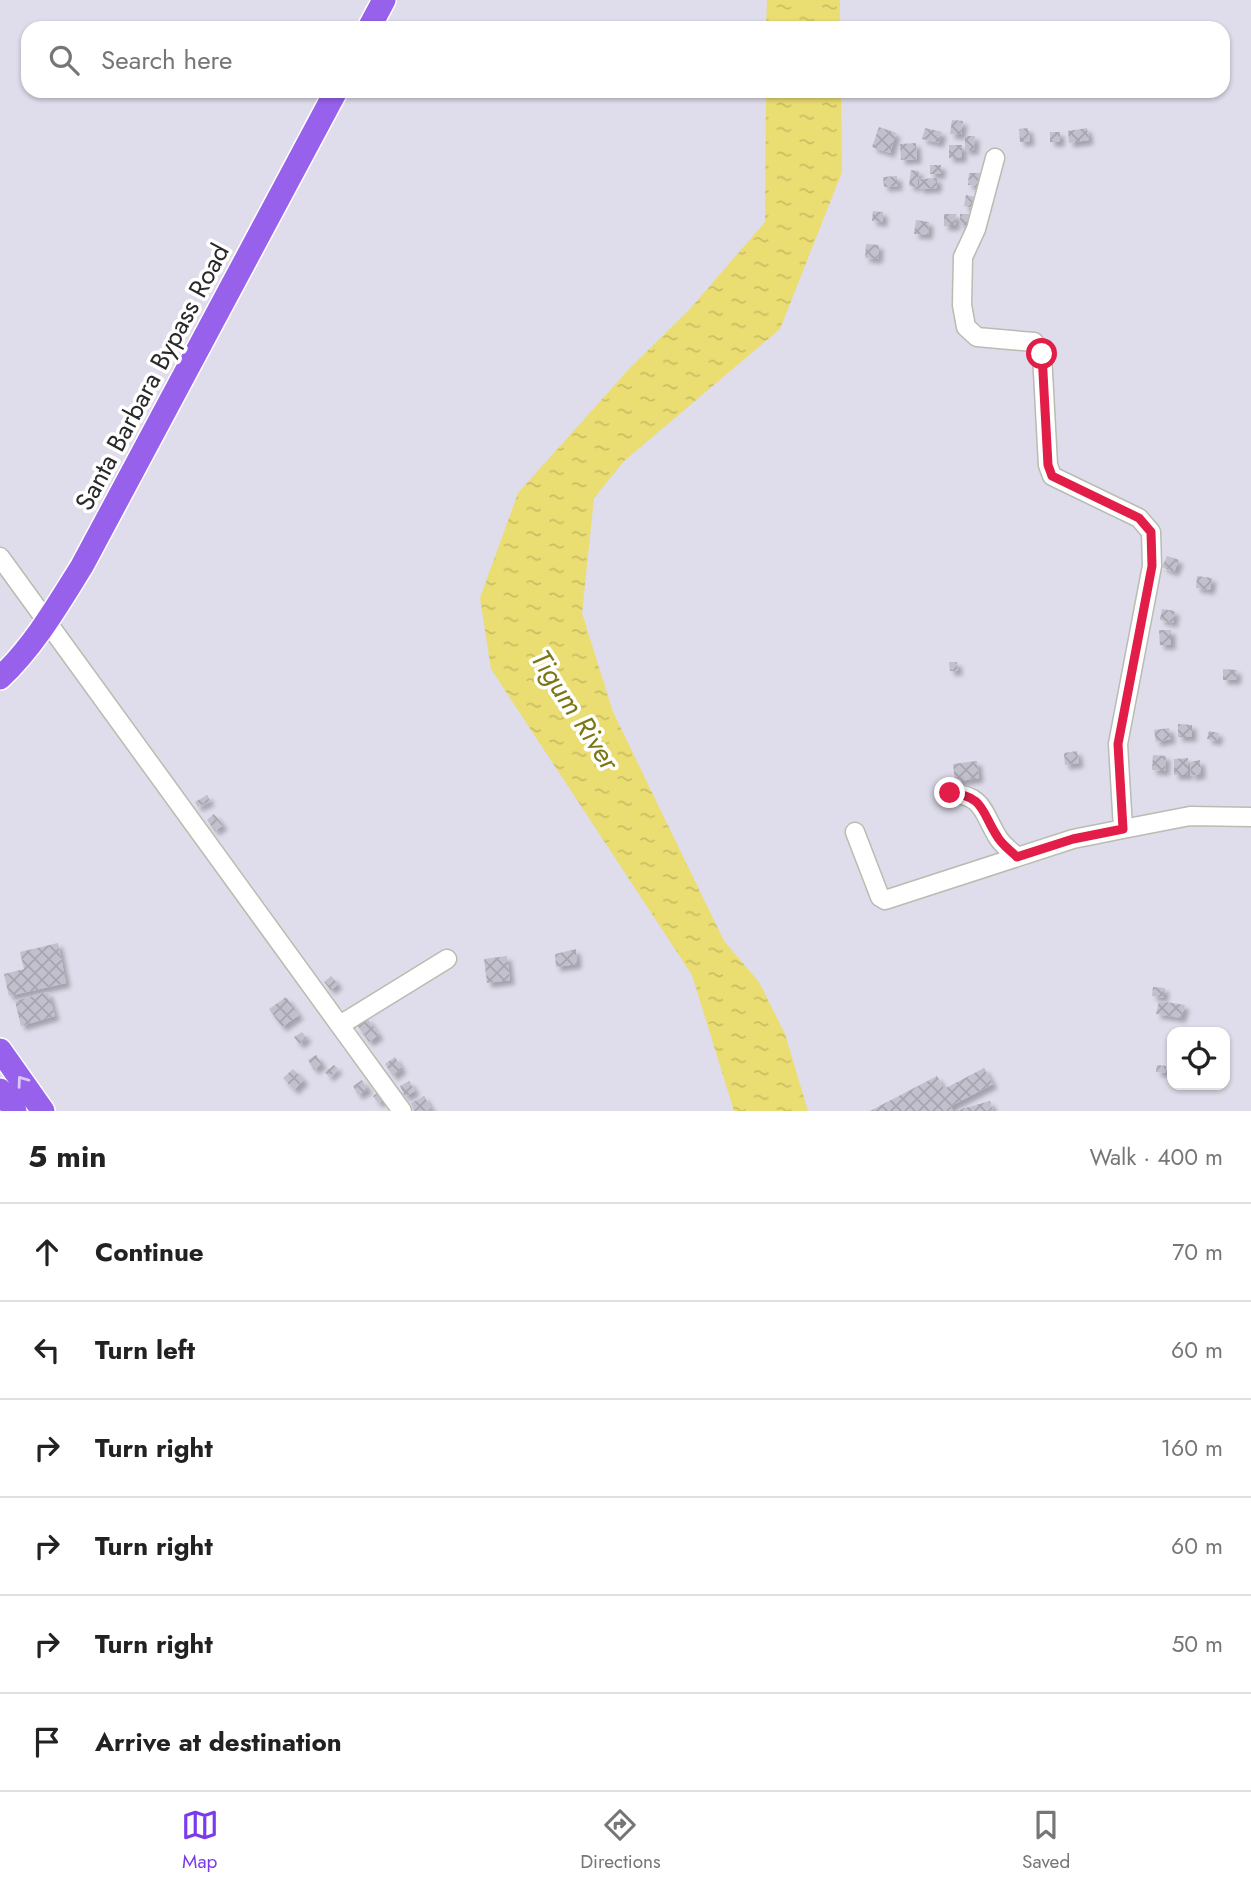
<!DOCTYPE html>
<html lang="en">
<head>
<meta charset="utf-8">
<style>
	body { margin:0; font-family:Jost,sans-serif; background:#f2f2f2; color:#222 }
	.controls { position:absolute; right:21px; bottom:21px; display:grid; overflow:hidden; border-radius:14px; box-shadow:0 2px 5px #0004 }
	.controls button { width:63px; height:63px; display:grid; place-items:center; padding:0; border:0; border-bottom:2px solid #e0e0e0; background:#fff; color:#222; font:35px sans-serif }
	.stop { position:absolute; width:21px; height:21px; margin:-16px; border:5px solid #e11d48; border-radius:50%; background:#fff }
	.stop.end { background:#e11d48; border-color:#fff; box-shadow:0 2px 7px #0008 }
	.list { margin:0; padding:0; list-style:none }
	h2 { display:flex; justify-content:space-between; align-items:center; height:91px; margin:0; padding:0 28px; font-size:30px }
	h2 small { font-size:23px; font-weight:400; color:#767676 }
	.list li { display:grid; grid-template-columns:46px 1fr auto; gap:21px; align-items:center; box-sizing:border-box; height:98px; padding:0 28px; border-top:2px solid #e0e0e0 }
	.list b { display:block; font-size:26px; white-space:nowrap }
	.list em { font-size:23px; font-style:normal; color:#767676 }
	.icon { flex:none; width:38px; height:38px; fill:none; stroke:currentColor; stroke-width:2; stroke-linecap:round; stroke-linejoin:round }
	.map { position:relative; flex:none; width:1251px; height:1111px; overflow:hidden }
	.search { position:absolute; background:#fff; box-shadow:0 2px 5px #0004; left:21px; right:21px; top:21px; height:77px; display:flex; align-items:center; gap:18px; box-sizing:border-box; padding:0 24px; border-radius:21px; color:#767676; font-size:26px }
	.sheet { height:679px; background:#fff }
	nav { display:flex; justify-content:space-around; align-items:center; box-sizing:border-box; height:98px; border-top:2px solid #e0e0e0; background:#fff; font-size:19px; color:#767676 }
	nav a { display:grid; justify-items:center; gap:4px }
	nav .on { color:#7c3aed }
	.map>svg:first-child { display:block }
</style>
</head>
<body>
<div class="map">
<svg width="1251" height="1111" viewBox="0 0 1251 1111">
	<defs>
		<pattern id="water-ripples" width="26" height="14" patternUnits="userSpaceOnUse" patternTransform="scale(1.75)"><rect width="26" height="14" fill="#eadd72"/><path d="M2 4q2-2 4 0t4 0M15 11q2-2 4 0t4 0" fill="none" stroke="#c9be63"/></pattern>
		<pattern id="building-cross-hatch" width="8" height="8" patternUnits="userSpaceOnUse" patternTransform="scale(1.75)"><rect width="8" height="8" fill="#c3c0cd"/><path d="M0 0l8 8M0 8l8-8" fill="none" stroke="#a8a5b0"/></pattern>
		<filter id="shadow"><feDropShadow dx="4.5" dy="4.5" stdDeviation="2" flood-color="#0004"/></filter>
	</defs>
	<rect width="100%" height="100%" fill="#dfdceb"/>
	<!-- water -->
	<path fill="url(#water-ripples)" d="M 767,0 L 840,0 L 840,28 L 766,28 Z
		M 766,91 L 841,91 L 842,172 L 780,329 L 624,461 L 594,498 L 582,613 L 613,712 L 724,941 L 759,982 L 785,1034 L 808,1111 L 734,1111 L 692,975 L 491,669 L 480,598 L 518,493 L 629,369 L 689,310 L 765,222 Z"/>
	<!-- building -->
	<path fill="url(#building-cross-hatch)" filter="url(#shadow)" d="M 952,120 L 963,121 L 961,135 L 950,134 Z
		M 879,127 L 896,133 L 890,153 L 872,147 Z
		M 925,128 L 942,132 L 939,143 L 922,139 Z
		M 1028,128 L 1030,141 L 1020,142 L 1019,129 Z
		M 1087,128 L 1089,140 L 1069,143 L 1068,131 Z
		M 1050,132 L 1060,132 L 1060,142 L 1050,142 Z
		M 965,136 L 975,136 L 974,150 L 965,150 Z
		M 916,143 L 917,159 L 901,160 L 900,144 Z
		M 949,145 L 962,145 L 962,158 L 949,158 Z
		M 930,165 L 941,165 L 941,174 L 930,174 Z
		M 911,170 L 919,171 L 917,187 L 909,186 Z
		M 969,173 L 983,173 L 982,186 L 968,185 Z
		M 897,176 L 898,186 L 884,187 L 883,177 Z
		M 937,178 L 937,188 L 919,189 L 919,179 Z
		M 966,195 L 976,197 L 974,208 L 964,206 Z
		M 873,211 L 883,212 L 883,222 L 872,221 Z
		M 944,214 L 956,214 L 955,226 L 944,226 Z
		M 960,214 L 974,214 L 974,225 L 960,225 Z
		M 916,220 L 929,222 L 928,235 L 914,234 Z
		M 866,244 L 879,245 L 878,259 L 865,258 Z
		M 1167,556 L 1179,560 L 1174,572 L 1162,567 Z
		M 1197,576 L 1212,578 L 1210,590 L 1196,588 Z
		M 1162,609 L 1175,611 L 1173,623 L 1160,620 Z
		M 1159,630 L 1171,630 L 1171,645 L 1160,645 Z
		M 949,662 L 957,662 L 958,671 L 950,671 Z
		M 1223,669 L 1237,670 L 1236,680 L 1223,680 Z
		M 1178,724 L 1192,725 L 1192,737 L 1178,737 Z
		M 1169,728 L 1171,739 L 1156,742 L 1154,730 Z
		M 1209,731 L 1219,733 L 1217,741 L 1207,739 Z
		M 1077,751 L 1079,763 L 1065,765 L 1064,753 Z
		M 1153,755 L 1166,756 L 1165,771 L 1152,770 Z
		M 1188,758 L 1188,775 L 1174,775 L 1174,759 Z
		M 1200,760 L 1201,774 L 1191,776 L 1190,762 Z
		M 977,761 L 979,778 L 955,782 L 953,764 Z
		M 207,795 L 210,801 L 198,807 L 195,802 Z
		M 214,814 L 223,825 L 215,831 L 207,820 Z
		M 58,943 L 66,983 L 9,996 L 4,974 L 24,969 L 20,952 Z
		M 576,949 L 577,964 L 556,967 L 555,954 Z
		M 507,956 L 510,980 L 487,983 L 484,959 Z
		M 331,976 L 338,984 L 331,990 L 324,982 Z
		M 1153,987 L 1165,988 L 1163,998 L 1152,996 Z
		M 48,992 L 55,1016 L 21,1026 L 15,1001 Z
		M 286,997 L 299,1015 L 282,1027 L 269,1009 Z
		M 1159,1001 L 1185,1005 L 1181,1018 L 1156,1014 Z
		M 367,1018 L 379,1035 L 369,1042 L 357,1025 Z
		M 302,1032 L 307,1038 L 299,1044 L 294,1037 Z
		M 316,1055 L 322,1064 L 314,1070 L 308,1060 Z
		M 395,1057 L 402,1069 L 393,1076 L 385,1064 Z
		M 334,1065 L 338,1069 L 329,1077 L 325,1072 Z
		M 1157,1065 L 1166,1066 L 1166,1073 L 1156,1072 Z
		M 984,1068 L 993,1084 L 951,1106 L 953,1111 L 870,1111 L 937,1076 L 944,1089 Z
		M 293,1069 L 304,1080 L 294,1090 L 283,1078 Z
		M 362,1080 L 368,1089 L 358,1095 L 353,1086 Z
		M 409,1081 L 415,1091 L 405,1097 L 400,1086 Z
		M 380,1091 L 385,1098 L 378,1103 L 373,1096 Z
		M 424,1096 L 432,1110 L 414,1111 L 411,1103 Z
		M 990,1101 L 993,1111 L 958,1111 L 958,1110 Z"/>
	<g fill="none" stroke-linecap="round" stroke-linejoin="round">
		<!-- minor casing -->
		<g stroke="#b7bdaf" stroke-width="21">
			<path id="minor" d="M 995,158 L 976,229 L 963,257 L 962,305 L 966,327 L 977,337 L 1034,342 L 1042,354 L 1048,465 L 1052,476 L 1139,518 L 1151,532 L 1152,566 L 1118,744 L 1123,829 L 1190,816 L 1251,817
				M 0,557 L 402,1111
				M 950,793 C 984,796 982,811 997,836 C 1001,844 1010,850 1017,857
				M 855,832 L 880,897 L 885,900 L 1073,839 L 1123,829
				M 340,1025 L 447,959"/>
		</g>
		<!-- major casing -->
		<g stroke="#fff" stroke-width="26">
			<path id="major" d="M 369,28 L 384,0
				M 0,678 C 34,646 57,606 82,566 L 336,91
				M 0,1050 L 43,1111
				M 0,1090 L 15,1111"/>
		</g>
		<!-- minor -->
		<use href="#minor" stroke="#fff" stroke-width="18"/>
		<!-- major -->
		<use href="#major" stroke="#9761eb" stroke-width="23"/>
	</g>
	<!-- one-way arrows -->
	<defs><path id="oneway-chevron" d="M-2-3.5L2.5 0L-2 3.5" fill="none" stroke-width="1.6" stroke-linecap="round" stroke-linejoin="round" transform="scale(1.75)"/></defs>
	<use stroke="#dbc8f8" href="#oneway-chevron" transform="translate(22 1081) rotate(-126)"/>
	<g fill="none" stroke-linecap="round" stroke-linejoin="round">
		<!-- route -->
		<path stroke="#e11d48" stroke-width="9" d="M 950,793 C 984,796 981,811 997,836 C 1001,844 1010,850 1017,857 L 1073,839 L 1123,829 L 1118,744 L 1152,566 L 1151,532 L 1139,518 L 1052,476 L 1048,465 L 1042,354"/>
	</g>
	<g text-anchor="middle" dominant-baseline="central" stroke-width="7" stroke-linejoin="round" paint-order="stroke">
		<!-- street labels -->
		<g font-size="26" fill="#292929" stroke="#fff">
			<text transform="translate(152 377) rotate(-62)">Santa Barbara Bypass Road</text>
		</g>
		<!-- water labels -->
		<g font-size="28" font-style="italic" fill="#7b7712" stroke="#fff">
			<text transform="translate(575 710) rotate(57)">Tigum River</text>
		</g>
	</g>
</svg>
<div class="controls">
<button><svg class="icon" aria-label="locate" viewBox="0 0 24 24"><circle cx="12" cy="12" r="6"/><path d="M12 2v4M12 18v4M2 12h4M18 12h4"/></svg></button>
</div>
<div class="stop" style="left:1042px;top:354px"></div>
<div class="stop end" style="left:950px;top:793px"></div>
<div class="search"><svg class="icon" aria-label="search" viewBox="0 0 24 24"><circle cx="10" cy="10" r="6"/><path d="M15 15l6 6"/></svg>Search here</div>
</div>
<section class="sheet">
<h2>5 min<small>Walk · 400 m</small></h2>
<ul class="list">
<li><svg class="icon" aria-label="ahead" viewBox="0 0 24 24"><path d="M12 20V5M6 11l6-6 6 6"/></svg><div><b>Continue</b></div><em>70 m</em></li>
<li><svg class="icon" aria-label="left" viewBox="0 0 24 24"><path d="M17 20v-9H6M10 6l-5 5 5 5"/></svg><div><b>Turn left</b></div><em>60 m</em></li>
<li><svg class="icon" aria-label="right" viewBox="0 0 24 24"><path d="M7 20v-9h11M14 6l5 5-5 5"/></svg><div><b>Turn right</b></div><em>160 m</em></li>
<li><svg class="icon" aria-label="right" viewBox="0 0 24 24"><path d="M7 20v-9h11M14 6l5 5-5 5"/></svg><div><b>Turn right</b></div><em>60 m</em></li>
<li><svg class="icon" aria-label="right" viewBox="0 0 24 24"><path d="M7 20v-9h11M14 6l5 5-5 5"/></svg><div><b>Turn right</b></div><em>50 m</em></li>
<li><svg class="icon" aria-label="arrive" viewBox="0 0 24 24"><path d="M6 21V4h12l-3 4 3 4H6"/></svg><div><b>Arrive at destination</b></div></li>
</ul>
</section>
<nav>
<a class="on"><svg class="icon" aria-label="map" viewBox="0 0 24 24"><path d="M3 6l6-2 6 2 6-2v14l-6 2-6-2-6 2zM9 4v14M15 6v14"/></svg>Map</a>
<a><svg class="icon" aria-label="directions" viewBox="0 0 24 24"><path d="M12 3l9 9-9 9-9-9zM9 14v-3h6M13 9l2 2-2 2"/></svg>Directions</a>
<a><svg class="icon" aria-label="saved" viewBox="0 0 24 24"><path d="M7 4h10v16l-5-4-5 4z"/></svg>Saved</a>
</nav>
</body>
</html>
